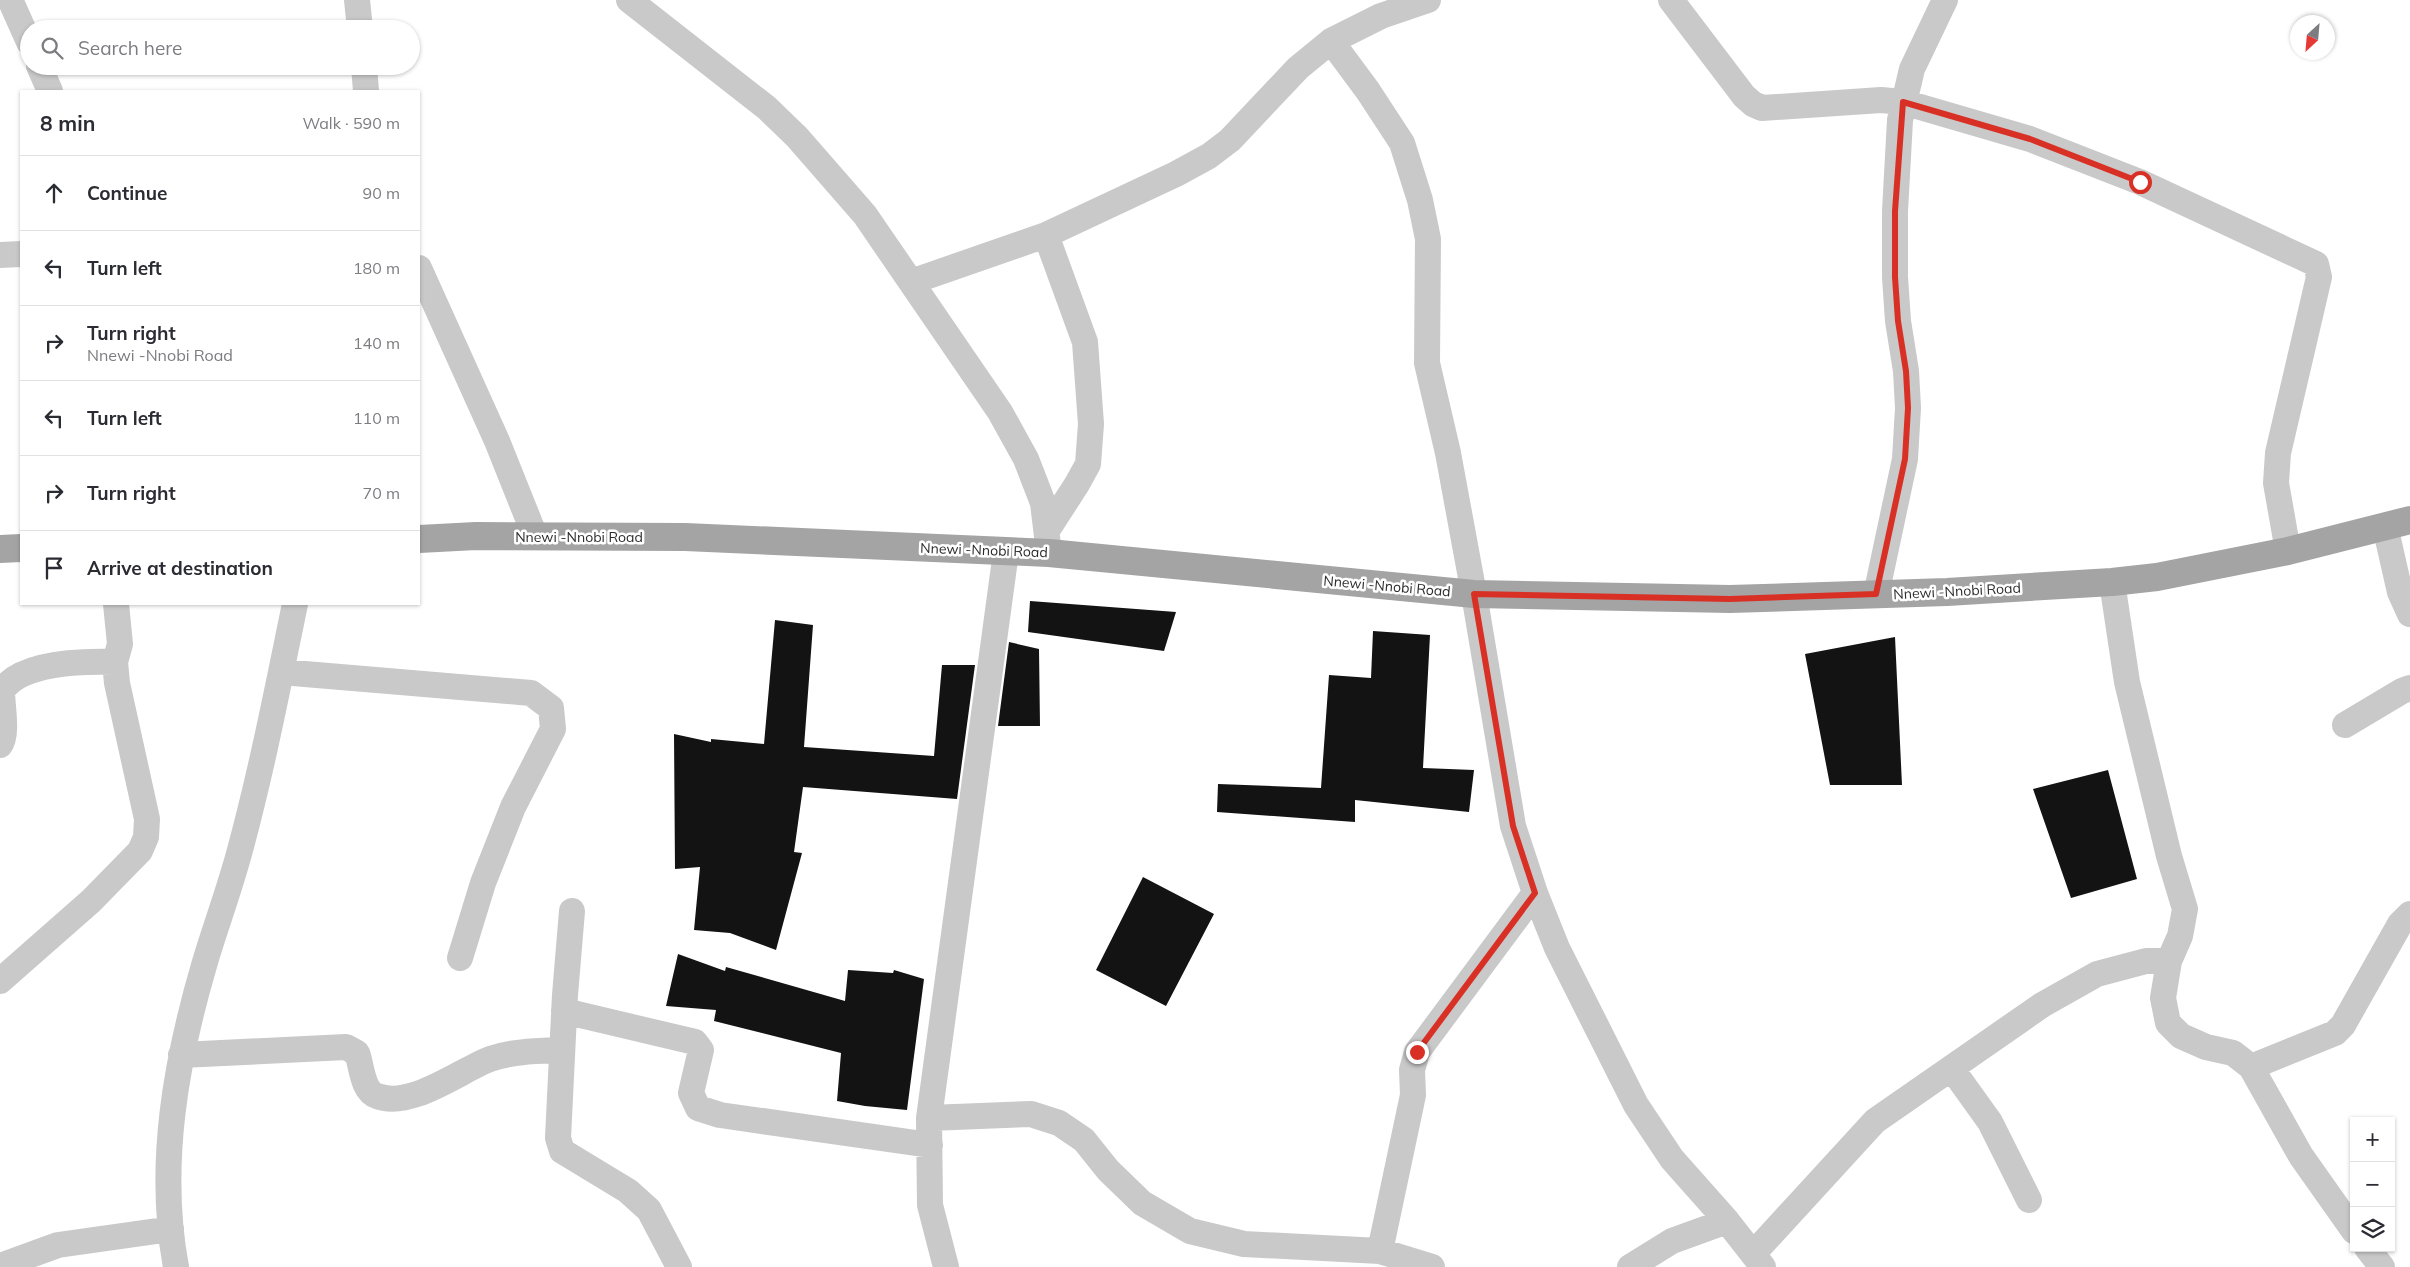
<!DOCTYPE html>
<html lang="en">
<head>
<meta charset="utf-8">
<style>
	body { margin:0; font-family:Mulish,sans-serif; background:#f7f7f7; color:#2b2b33 }
	.controls { position:absolute; right:15px; bottom:15px; display:grid; overflow:hidden; border-radius:0px; box-shadow:0 1px 4px #0004 }
	.controls button { width:45px; height:45px; display:grid; place-items:center; padding:0; border:0; border-bottom:1px solid #e1e1e2; background:#fff; color:#2b2b33; font:25px sans-serif }
	.compass { position:absolute; left:2290px; top:15px; width:45px; height:45px; border-radius:50%; background:#fff; box-shadow:0 1px 4px #0004; rotate:206deg }
	.stop { position:absolute; width:15px; height:15px; margin:-11px; border:4px solid #d93025; border-radius:50%; background:#fff }
	.stop.end { background:#d93025; border-color:#fff; box-shadow:0 1px 5px #0008 }
	.list { margin:0; padding:0; list-style:none }
	h2 { display:flex; justify-content:space-between; align-items:center; height:65px; margin:0; padding:0 20px; font-size:21px }
	h2 small { font-size:16px; font-weight:400; color:#7c7c81 }
	.list li { display:grid; grid-template-columns:32px 1fr auto; gap:15px; align-items:center; box-sizing:border-box; height:75px; padding:0 20px; border-top:1px solid #e1e1e2 }
	.list b { display:block; font-size:19px; white-space:nowrap }
	.list p { margin:0; font-size:16px; white-space:nowrap; color:#7c7c81 }
	.list em { font-size:16px; font-style:normal; color:#7c7c81 }
	.icon { flex:none; width:28px; height:28px; fill:none; stroke:currentColor; stroke-width:2; stroke-linecap:round; stroke-linejoin:round }
	.map { position:relative; flex:none; width:2410px; height:1267px; overflow:hidden }
	.search { position:absolute; background:#fff; box-shadow:0 1px 4px #0004; left:20px; top:20px; width:400px; height:55px; display:flex; align-items:center; gap:12px; box-sizing:border-box; padding:0 18px; border-radius:28px; color:#7c7c81; font-size:19px }
	.panel { position:absolute; background:#fff; box-shadow:0 1px 4px #0004; left:20px; top:90px; width:400px; height:515px; border-radius:0px }
	.map>svg:first-child { display:block }
</style>
</head>
<body>
<div class="map">
<svg width="2410" height="1267" viewBox="0 0 2410 1267">
	<rect width="100%" height="100%" fill="#fff"/>
	<!-- building -->
	<path fill="#131313" d="M 1030,601 L 1176,612 L 1164,651 L 1028,632 Z
		M 775,620 L 813,625 L 804,747 L 934,756 L 942,665 L 975,665 L 957,799 L 803,787 L 794,852 L 802,853 L 776,950 L 730,933 L 694,930 L 700,867 L 675,869 L 674,734 L 711,742 L 711,739 L 764,744 Z
		M 1373,631 L 1430,635 L 1423,768 L 1474,770 L 1469,812 L 1355,800 L 1355,822 L 1217,812 L 1218,784 L 1321,788 L 1329,675 L 1371,678 Z
		M 1895,637 L 1902,785 L 1830,785 L 1805,654 Z
		M 1009,642 L 1039,649 L 1040,726 L 998,726 Z
		M 2108,770 L 2137,879 L 2071,898 L 2033,789 Z
		M 1143,877 L 1214,914 L 1166,1006 L 1096,970 Z
		M 678,954 L 725,971 L 726,967 L 845,1001 L 848,970 L 893,973 L 894,970 L 924,979 L 907,1110 L 865,1106 L 837,1101 L 841,1053 L 714,1021 L 716,1010 L 666,1006 Z"/>
	<g fill="none" stroke-linecap="round" stroke-linejoin="round">
		<!-- minor -->
		<path stroke="#c9c9c9" stroke-width="26" d="M 357,0 L 360,29
			M 629,0 L 767,108 L 797,137 L 865,215 L 1000,412 L 1026,459 L 1043,503 L 1049,553
			M 1671,0 L 1744,96 L 1753,104 L 1762,108 L 1881,100 L 1903,102 L 2030,139 L 2140,182 L 2316,264 L 2319,277 L 2278,453 L 2276,483 L 2288,551
			M 12,4 L 29,42
			M 1331,41 L 1368,91 L 1402,143 L 1420,200 L 1428,239 L 1427,363 L 1448,453 L 1474,594 L 1513,826 L 1535,893 L 1557,948 L 1636,1105 L 1672,1159 L 1727,1221 L 1763,1267
			M 39,66 L 50,91
			M 364,66 L 366,91
			M 1046,235 L 1085,342 L 1091,424 L 1088,464 L 1077,484 L 1048,529
			M 0,255 L 21,254
			M 419,268 L 497,441 L 535,536
			M 911,282 L 1046,235 L 1176,174 L 1209,156 L 1230,140 L 1298,68 L 1331,41 L 1381,16 L 1428,0
			M 2385,526 L 2400,592 L 2410,614
			M 2112,582 L 2127,682 L 2169,856 L 2185,909 L 2180,936 L 2169,961 L 2163,998 L 2168,1023 L 2181,1036 L 2206,1047 L 2233,1053 L 2251,1067 L 2301,1156 L 2354,1231
			M 1876,595 L 1905,459 L 1908,408 L 1906,371 L 1898,321 L 1895,277 L 1895,211 L 1900,120 L 1912,69 L 1945,0
			M 281,672 L 531,693 L 551,708 L 553,729 L 513,807 L 483,883 L 460,958
			M 2345,725 L 2402,691 L 2410,688
			M 0,745 C 8,736 2,705 2,691 C 20,662 83,661 115,662
			M 572,911 L 565,995 L 558,1138 L 562,1151 L 628,1191 L 649,1210 L 679,1267
			M 0,981 L 91,901 L 140,851 L 146,837 L 147,819 L 117,683 L 115,662 L 120,644 L 116,604
			M 564,1011 L 695,1042 L 701,1050 L 691,1093 L 698,1108 L 720,1115 L 930,1145
			M 181,1055 L 346,1047 L 357,1053 C 362,1066 362,1091 377,1096 C 411,1109 459,1071 490,1059 C 513,1051 539,1051 562,1050
			M 2251,1067 L 2335,1033 L 2343,1025 L 2400,924 L 2410,914
			M 1952,1069 L 1990,1122 L 2029,1200
			M 929,1118 L 1031,1114 L 1059,1123 L 1084,1140 L 1108,1170 L 1142,1203 L 1190,1231 L 1244,1244 L 1380,1251 L 1432,1267
			M 2367,1248 L 2382,1267
			M 1380,1251 L 1413,1095 L 1412,1070 L 1417,1052 L 1535,893
			M 1753,1254 L 1875,1121 L 2042,1005 L 2097,974 L 2146,961 L 2169,961
			M 0,1266 L 58,1245 L 171,1229
			M 176,1267 C 157,1165 176,1060 205,962 C 216,925 230,888 240,850 C 262,769 278,686 295,604
			M 946,1267 L 930,1205 L 929,1118 L 1006,552
			M 1630,1267 L 1672,1241 L 1727,1221"/>
		<!-- major -->
		<path stroke="#a4a4a4" stroke-width="28" d="M 419,539 L 476,536 L 685,537 L 1049,553 L 1474,594 L 1730,599 L 1947,592 L 2112,582 L 2157,577 L 2288,551 L 2410,520
			M 0,549 L 21,548"/>
	</g>
	<g fill="none" stroke-linecap="round" stroke-linejoin="round">
		<!-- route -->
		<path stroke="#d93025" stroke-width="6" d="M 1417,1052 L 1535,893 L 1513,826 L 1474,594 L 1730,599 L 1876,594 L 1905,459 L 1908,408 L 1906,371 L 1898,321 L 1895,277 L 1895,211 L 1903,102 L 2030,139 L 2140,182"/>
	</g>
	<g text-anchor="middle" dominant-baseline="central" stroke-width="5" stroke-linejoin="round" paint-order="stroke">
		<!-- street labels -->
		<g font-size="14" fill="#2c2c2c" stroke="#fff">
			<text x="579" y="537">Nnewi -Nnobi Road</text>
			<text transform="translate(984 550) rotate(2)">Nnewi -Nnobi Road</text>
			<text transform="translate(1387 586) rotate(5)">Nnewi -Nnobi Road</text>
			<text transform="translate(1957 591) rotate(-3)">Nnewi -Nnobi Road</text>
		</g>
	</g>
</svg>
<div class="controls">
<button>+</button>
<button>−</button>
<button><svg class="icon" aria-label="layers" viewBox="0 0 24 24"><path d="M12 4l9 5-9 5-9-5zM3 14l9 5 9-5"/></svg></button>
</div>
<svg class="compass" viewBox="-18 -18 36 36"><path d="M0-13l5 13h-10z" fill="#e53935"/><path d="M0 13l5-13h-10z" fill="#7c7c81"/></svg>
<div class="stop" style="left:2140px;top:182px"></div>
<div class="stop end" style="left:1417px;top:1052px"></div>
<div class="search"><svg class="icon" aria-label="search" viewBox="0 0 24 24"><circle cx="10" cy="10" r="6"/><path d="M15 15l6 6"/></svg>Search here</div>
<section class="panel">
<h2>8 min<small>Walk · 590 m</small></h2>
<ul class="list">
<li><svg class="icon" aria-label="ahead" viewBox="0 0 24 24"><path d="M12 20V5M6 11l6-6 6 6"/></svg><div><b>Continue</b></div><em>90 m</em></li>
<li><svg class="icon" aria-label="left" viewBox="0 0 24 24"><path d="M17 20v-9H6M10 6l-5 5 5 5"/></svg><div><b>Turn left</b></div><em>180 m</em></li>
<li><svg class="icon" aria-label="right" viewBox="0 0 24 24"><path d="M7 20v-9h11M14 6l5 5-5 5"/></svg><div><b>Turn right</b><p>Nnewi -Nnobi Road</p></div><em>140 m</em></li>
<li><svg class="icon" aria-label="left" viewBox="0 0 24 24"><path d="M17 20v-9H6M10 6l-5 5 5 5"/></svg><div><b>Turn left</b></div><em>110 m</em></li>
<li><svg class="icon" aria-label="right" viewBox="0 0 24 24"><path d="M7 20v-9h11M14 6l5 5-5 5"/></svg><div><b>Turn right</b></div><em>70 m</em></li>
<li><svg class="icon" aria-label="arrive" viewBox="0 0 24 24"><path d="M6 21V4h12l-3 4 3 4H6"/></svg><div><b>Arrive at destination</b></div></li>
</ul>
</section>
</div>
</body>
</html>
